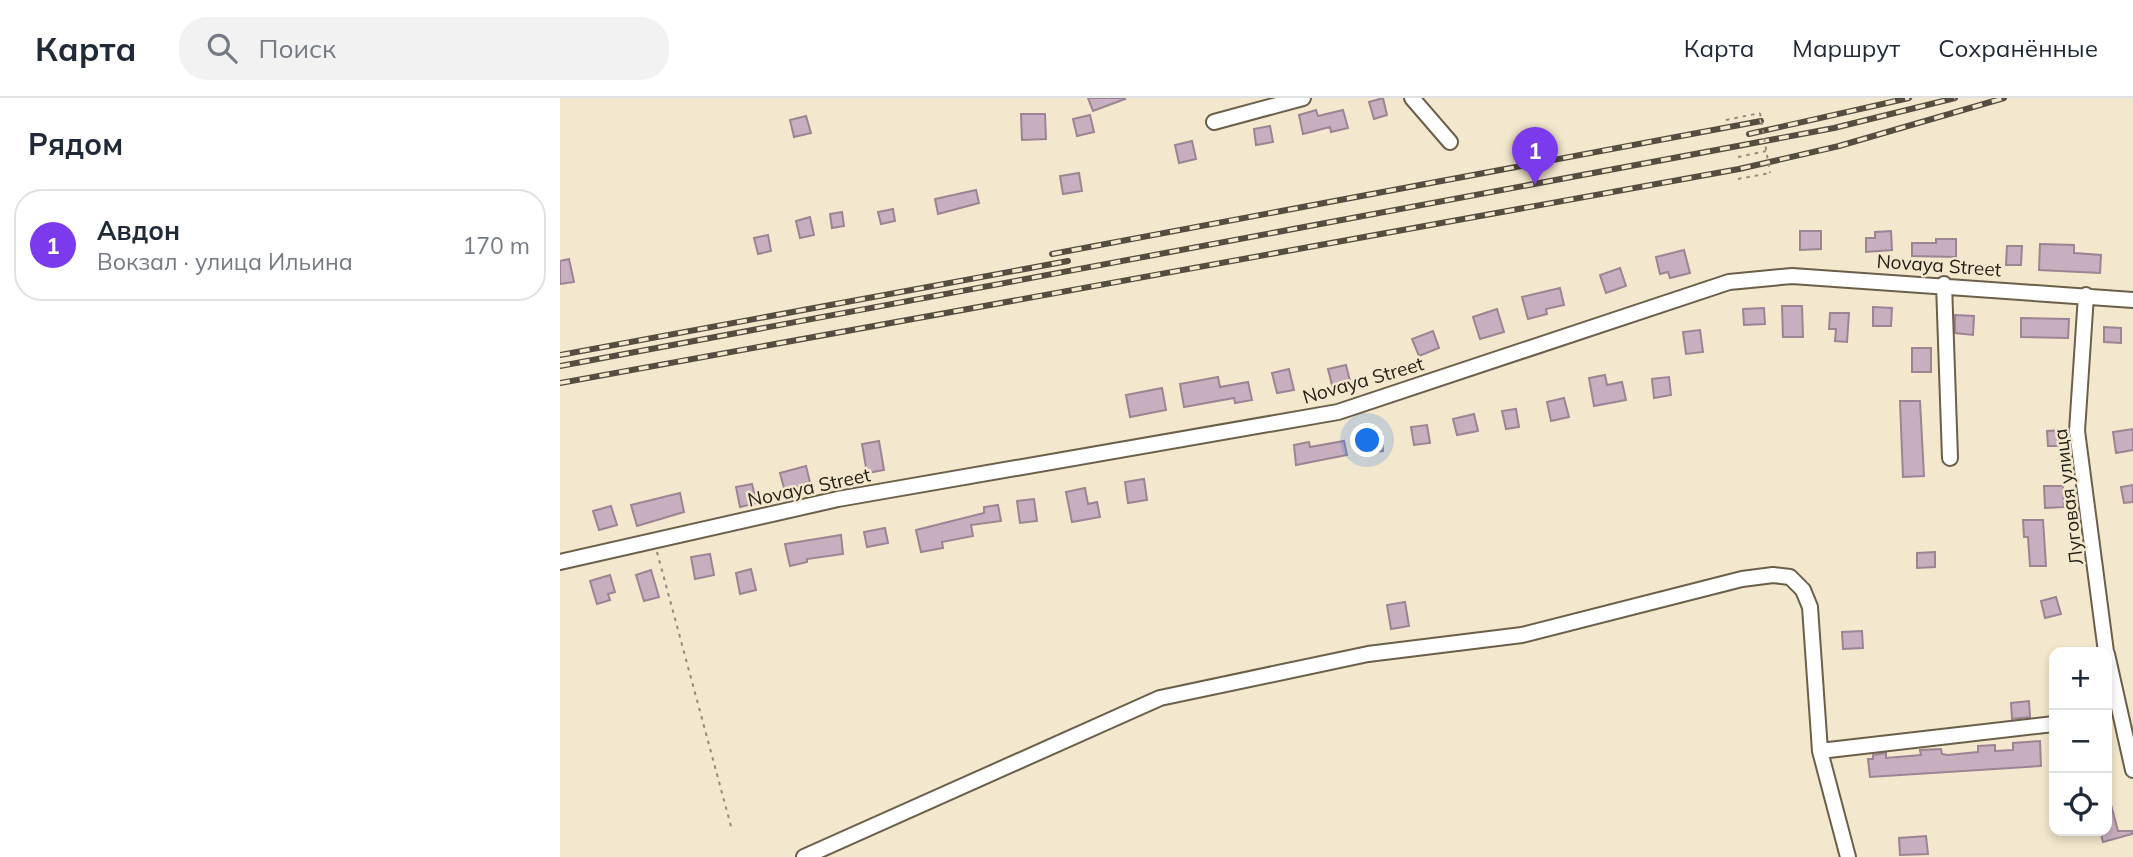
<!DOCTYPE html>
<html lang="ru">
<head>
<meta charset="utf-8">
<style>
	body { margin:0; font-family:Mulish,sans-serif; background:#f2f2f3; color:#1f2937 }
	.controls { position:absolute; right:21px; bottom:21px; display:grid; overflow:hidden; border-radius:14px; box-shadow:0 4px 10px #0003 }
	.controls button { width:63px; height:63px; display:grid; place-items:center; padding:0; border:0; border-bottom:2px solid #e0e1e3; background:#fff; color:#1f2937; font:35px sans-serif }
	.you { position:absolute; left:808px; top:343px; width:24px; height:24px; margin:-18px; border:5px solid #fff; border-radius:50%; background:#1a73e8; box-shadow:0 0 0 10px #1a73e833 }
	.badge { display:grid; place-items:center; width:46px; height:46px; border-radius:50%; background:#7c3aed; color:#fff; font-size:23px; font-weight:700 }
	.pin { position:absolute; translate:-50% -58px; filter:drop-shadow(0 2px 4px #0008) }
	.pin::after { content:''; position:absolute; top:37px; width:24px; height:21px; background:inherit; clip-path:polygon(0 0,100% 0,50% 100%) }
	.list { margin:0; padding:0; list-style:none }
	h2 { display:flex; justify-content:space-between; align-items:center; height:91px; margin:0; padding:0 28px; font-size:30px }
	h2 small { font-size:23px; font-weight:400; color:#747a83 }
	.list li { display:grid; grid-template-columns:46px 1fr auto; gap:21px; align-items:center; box-sizing:border-box; height:112px; margin:0 14px 14px; padding:0 14px; border:2px solid #e0e1e3; border-radius:28px }
	.list b { display:block; font-size:26px; white-space:nowrap }
	.list p { margin:0; font-size:23px; white-space:nowrap; color:#747a83 }
	.list em { font-size:23px; font-style:normal; color:#747a83 }
	.icon { flex:none; width:38px; height:38px; fill:none; stroke:currentColor; stroke-width:2; stroke-linecap:round; stroke-linejoin:round }
	.map { position:relative; flex:none; width:1573px; height:759px; overflow:hidden }
	header { display:flex; align-items:center; gap:42px; box-sizing:border-box; height:98px; padding:0 35px; background:#fff; border-bottom:2px solid #e0e1e3 }
	header strong { font-size:33px }
	nav { display:flex; gap:38px; margin-inline-start:auto; font-size:24px }
	.search { width:490px; height:63px; background:#f2f2f3; display:flex; align-items:center; gap:18px; box-sizing:border-box; padding:0 24px; border-radius:28px; color:#747a83; font-size:26px }
	main { display:flex }
	aside { flex:1; background:#fff }
	.map>svg:first-child { display:block }
</style>
</head>
<body>
<header>
<strong>Карта</strong>
<div class="search"><svg class="icon" aria-label="search" viewBox="0 0 24 24"><circle cx="10" cy="10" r="6"/><path d="M15 15l6 6"/></svg>Поиск</div>
<nav><a>Карта</a><a>Маршрут</a><a>Сохранённые</a></nav>
</header>
<main>
<aside>
<h2>Рядом<small></small></h2>
<ul class="list">
<li><span class="badge">1</span><div><b>Авдон</b><p>Вокзал · улица Ильина</p></div><em>170 m</em></li>
</ul>
</aside>
<div class="map">
<svg width="1573" height="759" viewBox="0 0 1573 759">
	<rect width="100%" height="100%" fill="#f3e7cd"/>
	<!-- building -->
	<path fill="#c8afbf" stroke="#9c8493" stroke-width="2" d="M 528,0 L 564,0 L 565,1 L 533,13 Z
		M 823,0 L 827,17 L 814,21 L 809,4 Z
		M 756,12 L 758,18 L 783,12 L 788,30 L 771,34 L 770,29 L 743,36 L 739,17 Z
		M 461,16 L 485,16 L 486,41 L 462,42 Z
		M 530,17 L 534,34 L 517,38 L 513,21 Z
		M 246,18 L 251,35 L 234,39 L 230,22 Z
		M 710,28 L 713,44 L 696,47 L 694,31 Z
		M 632,43 L 636,61 L 619,65 L 615,47 Z
		M 519,75 L 522,93 L 503,96 L 500,78 Z
		M 416,92 L 419,105 L 378,116 L 375,101 Z
		M 333,111 L 335,123 L 321,126 L 318,114 Z
		M 282,114 L 284,128 L 272,130 L 270,116 Z
		M 250,119 L 254,137 L 240,140 L 236,123 Z
		M 1240,133 L 1261,133 L 1261,151 L 1240,152 Z
		M 1331,133 L 1332,152 L 1306,154 L 1306,140 L 1315,140 L 1315,134 Z
		M 208,137 L 211,153 L 198,156 L 194,140 Z
		M 1376,141 L 1396,141 L 1396,159 L 1352,158 L 1352,145 L 1376,145 Z
		M 1480,146 L 1514,147 L 1514,155 L 1541,157 L 1540,175 L 1479,172 Z
		M 1447,148 L 1462,148 L 1461,167 L 1446,167 Z
		M 1124,152 L 1130,175 L 1110,180 L 1108,174 L 1100,176 L 1096,159 Z
		M 9,161 L 14,184 L 0,186 L 0,163 Z
		M 1060,170 L 1066,188 L 1046,195 L 1040,177 Z
		M 1000,190 L 1004,207 L 986,211 L 987,216 L 968,221 L 962,199 Z
		M 1222,208 L 1242,208 L 1243,239 L 1223,239 Z
		M 1313,209 L 1332,210 L 1331,228 L 1313,228 Z
		M 1204,210 L 1205,226 L 1184,227 L 1183,211 Z
		M 937,211 L 944,234 L 920,241 L 913,219 Z
		M 1270,215 L 1289,215 L 1287,244 L 1275,243 L 1276,231 L 1269,231 Z
		M 1395,217 L 1414,218 L 1413,237 L 1395,235 Z
		M 1461,220 L 1509,221 L 1508,240 L 1461,239 Z
		M 1544,229 L 1561,230 L 1561,245 L 1544,244 Z
		M 1140,232 L 1143,254 L 1126,256 L 1123,234 Z
		M 873,233 L 879,250 L 859,258 L 852,241 Z
		M 1352,250 L 1371,250 L 1371,274 L 1352,274 Z
		M 786,267 L 791,287 L 773,291 L 768,271 Z
		M 729,271 L 734,292 L 717,295 L 712,275 Z
		M 1045,277 L 1047,287 L 1062,284 L 1066,302 L 1034,308 L 1029,280 Z
		M 658,279 L 660,289 L 688,284 L 692,302 L 675,305 L 674,300 L 624,309 L 620,286 Z
		M 1109,279 L 1111,297 L 1094,300 L 1092,281 Z
		M 602,290 L 606,312 L 570,319 L 566,297 Z
		M 1004,300 L 1009,319 L 991,323 L 987,304 Z
		M 1340,303 L 1360,303 L 1364,378 L 1343,379 Z
		M 956,311 L 959,329 L 946,331 L 942,313 Z
		M 914,316 L 918,333 L 897,337 L 893,321 Z
		M 867,327 L 870,345 L 854,347 L 851,329 Z
		M 1573,331 L 1573,352 L 1556,355 L 1553,334 Z
		M 1505,332 L 1506,348 L 1488,348 L 1487,333 Z
		M 817,335 L 817,341 L 822,340 L 823,353 L 806,355 L 804,337 Z
		M 319,343 L 324,372 L 307,375 L 302,346 Z
		M 784,343 L 787,357 L 736,367 L 734,347 L 749,344 L 750,349 Z
		M 246,368 L 251,388 L 225,394 L 220,375 Z
		M 584,381 L 587,402 L 568,405 L 565,384 Z
		M 192,386 L 197,405 L 180,409 L 176,389 Z
		M 1573,387 L 1573,404 L 1564,405 L 1561,389 Z
		M 1484,388 L 1503,388 L 1504,409 L 1485,410 Z
		M 525,390 L 528,406 L 537,404 L 540,419 L 512,424 L 506,394 Z
		M 120,395 L 124,414 L 77,428 L 71,407 Z
		M 474,401 L 477,423 L 460,425 L 457,403 Z
		M 438,407 L 441,423 L 411,427 L 413,438 L 382,444 L 383,450 L 361,454 L 356,432 L 424,415 L 424,409 Z
		M 51,408 L 57,427 L 39,432 L 33,413 Z
		M 1463,422 L 1483,422 L 1486,468 L 1470,468 L 1468,439 L 1464,439 Z
		M 325,430 L 328,445 L 307,449 L 304,434 Z
		M 281,437 L 283,456 L 247,461 L 247,464 L 230,468 L 225,446 Z
		M 1375,454 L 1375,469 L 1357,470 L 1357,455 Z
		M 150,456 L 154,477 L 135,481 L 131,459 Z
		M 191,471 L 196,492 L 180,496 L 176,475 Z
		M 91,472 L 99,499 L 84,503 L 76,477 Z
		M 50,477 L 55,494 L 48,496 L 50,502 L 37,506 L 30,483 Z
		M 1496,499 L 1501,516 L 1485,520 L 1481,503 Z
		M 845,504 L 849,528 L 831,531 L 827,507 Z
		M 1302,533 L 1303,550 L 1283,551 L 1282,534 Z
		M 1469,603 L 1470,619 L 1452,621 L 1451,605 Z
		M 1480,643 L 1481,668 L 1310,679 L 1308,661 L 1313,661 L 1313,657 L 1326,655 L 1326,660 L 1361,657 L 1360,652 L 1381,651 L 1382,656 L 1388,657 L 1418,654 L 1418,648 L 1435,647 L 1435,653 L 1453,652 L 1453,645 Z
		M 1550,703 L 1558,733 L 1572,733 L 1572,736 L 1543,744 L 1540,733 L 1547,733 L 1547,704 Z
		M 1366,738 L 1368,756 L 1340,757 L 1339,740 Z"/>
	<g fill="none" stroke-linecap="round" stroke-linejoin="round">
		<!-- minor casing -->
		<g stroke="#6a5f49" stroke-width="18">
			<path id="minor" d="M 852,0 L 890,44
				M 654,24 L 743,0
				M 1384,186 L 1390,360
				M 1526,197 L 1517,333 L 1546,554
				M 0,464 L 278,401 L 778,314 L 1169,184 L 1232,178 L 1573,202
				M 1547,556 L 1573,672
				M 244,759 L 600,600 L 808,556 L 962,537 L 1182,481 L 1213,477 L 1230,479 L 1243,492 L 1250,509 L 1260,653
				M 1288,759 L 1260,653 L 1494,626"/>
		</g>
		<!-- path -->
		<path stroke="#948b79" stroke-width="2" stroke-dasharray="3.5 5" stroke-linecap="butt" d="M 1166,22 L 1200,15
			M 1178,59 L 1206,53
			M 1178,81 L 1210,75
			M 97,454 L 172,732"/>
		<!-- minor -->
		<use href="#minor" stroke="#fff" stroke-width="14"/>
		<!-- rail casing -->
		<g stroke="#544d40" stroke-width="6">
			<path id="rail" d="M 1189,36 L 1349,0
				M 492,156 L 1201,23
				M 0,257 L 508,163
				M 0,268 L 1274,30 L 1395,0
				M 0,285 L 1179,71 L 1279,48 L 1444,0"/>
		</g>
		<!-- rail -->
		<use href="#rail" stroke="#f3e7cd" stroke-width="3.5" stroke-dasharray="10" stroke-linecap="butt"/>
		<!-- path-bridge -->
		<path stroke="#948b79" stroke-width="2" stroke-dasharray="3.5 5" stroke-linecap="butt" d="M 1200,15 L 1210,75"/>
	</g>
	<g text-anchor="middle" dominant-baseline="central" stroke-width="5" stroke-linejoin="round" paint-order="stroke">
		<!-- street labels -->
		<g font-size="19" fill="#262118" stroke="#f3e7cd">
			<text transform="translate(1379 167) rotate(4)">Novaya Street</text>
			<text transform="translate(803 282) rotate(-16)">Novaya Street</text>
			<text transform="translate(249 389) rotate(-12)">Novaya Street</text>
			<text transform="translate(1508 399) rotate(-97)">Луговая улица</text>
		</g>
	</g>
</svg>
<div class="controls">
<button>+</button>
<button>−</button>
<button><svg class="icon" aria-label="locate" viewBox="0 0 24 24"><circle cx="12" cy="12" r="6"/><path d="M12 2v4M12 18v4M2 12h4M18 12h4"/></svg></button>
</div>
<div class="you"></div>
<div class="pin badge" style="left:975px;top:87px">1</div>
</div>
</main>
</body>
</html>
